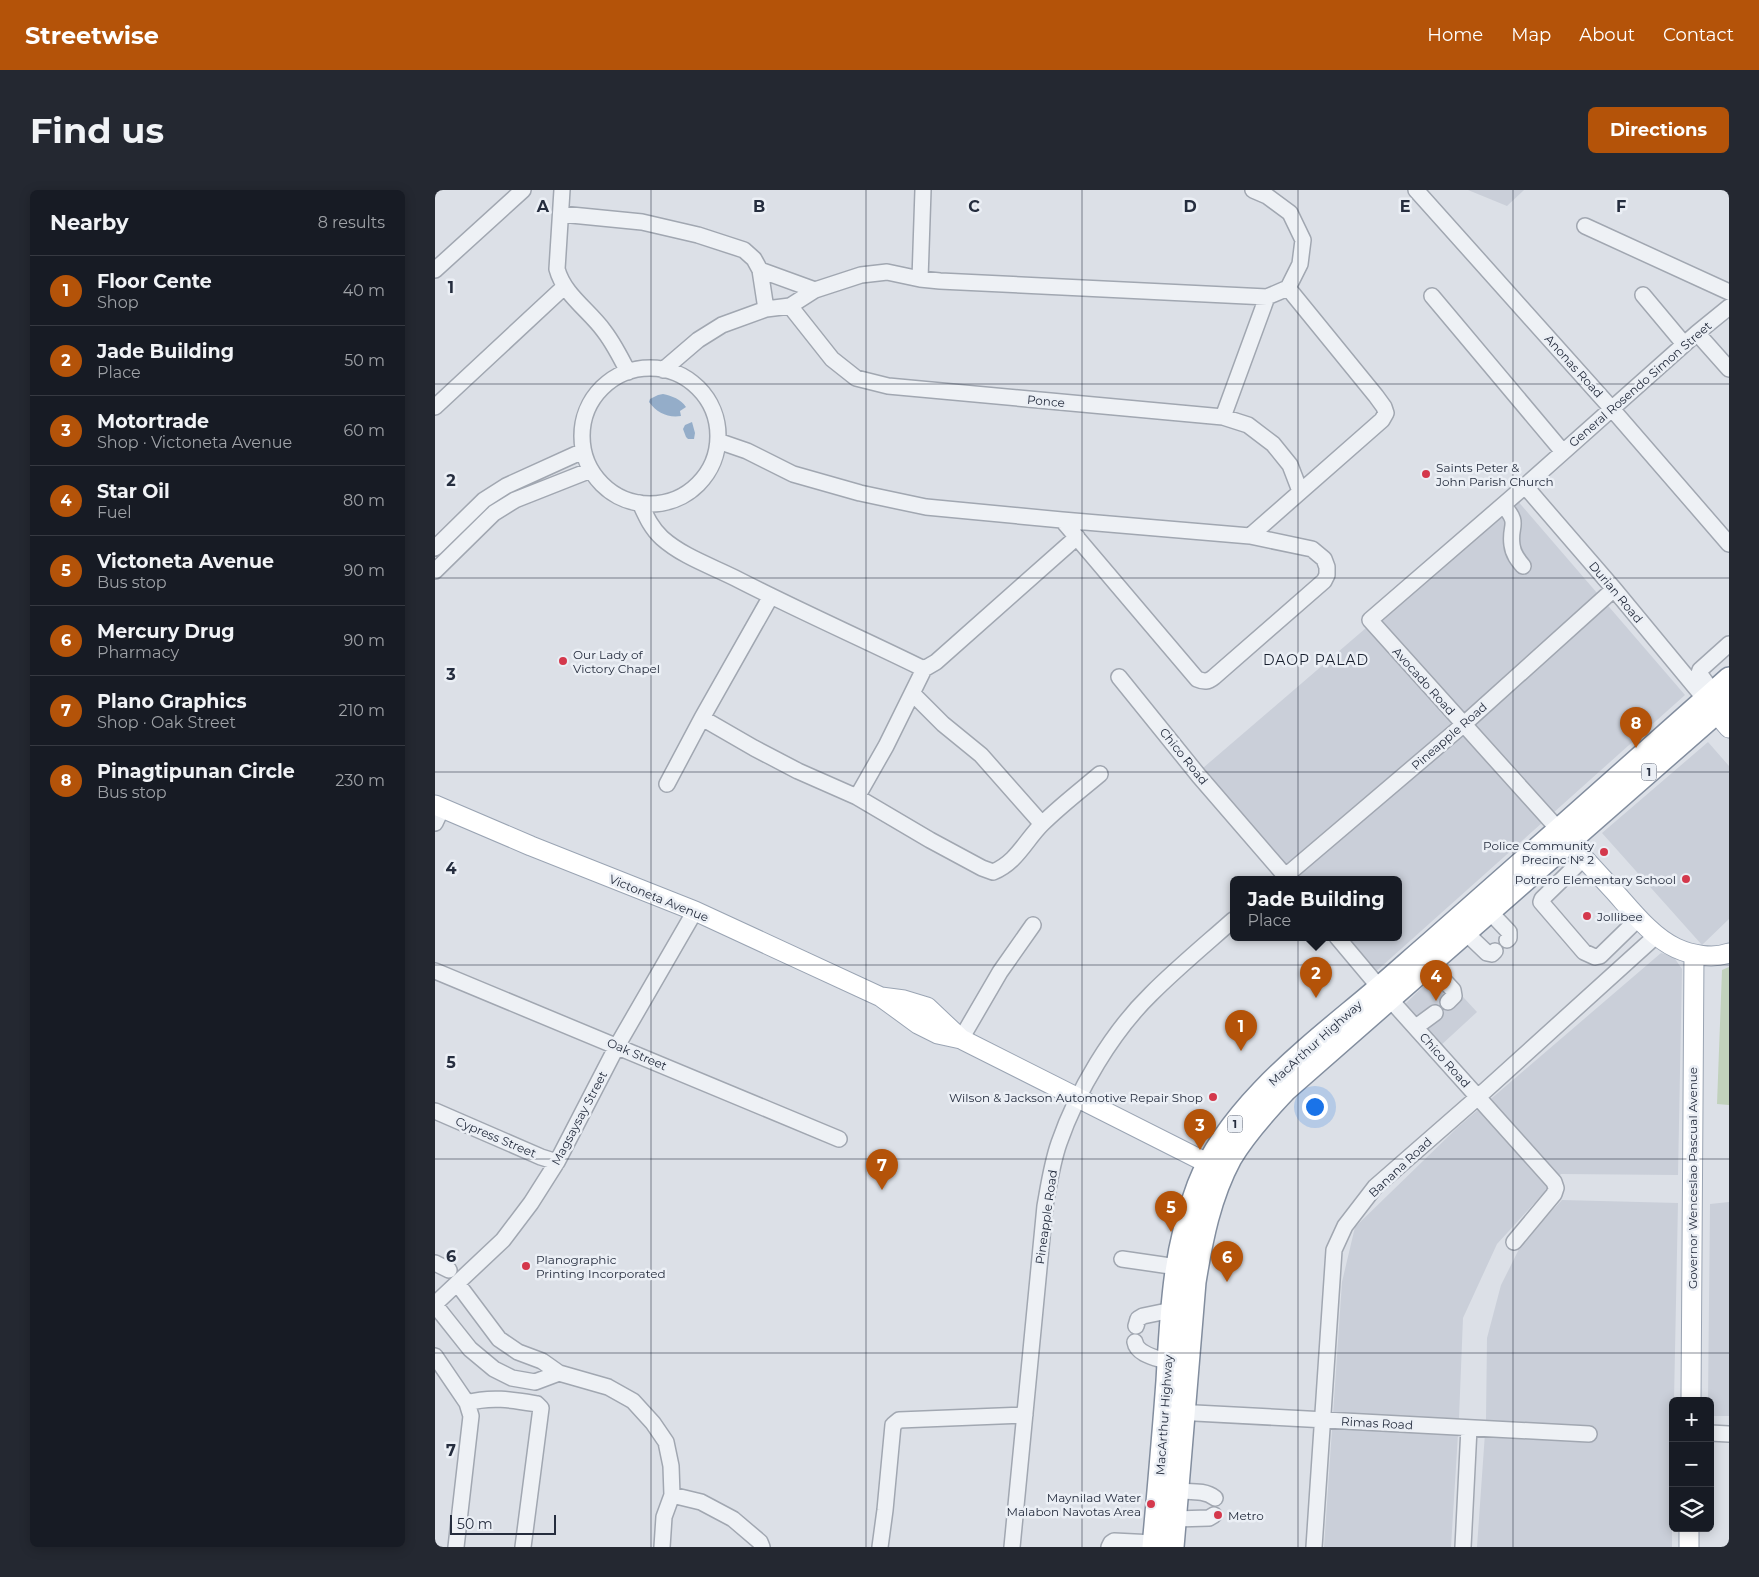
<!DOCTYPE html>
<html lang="en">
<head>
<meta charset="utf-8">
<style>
	body { margin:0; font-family:Montserrat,sans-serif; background:#242831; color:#f1f3f6 }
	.controls { position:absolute; right:15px; bottom:15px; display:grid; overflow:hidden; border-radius:8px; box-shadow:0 2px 12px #0003 }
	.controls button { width:45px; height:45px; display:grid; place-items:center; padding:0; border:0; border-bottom:1px solid #363941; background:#171b24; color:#f1f3f6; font:25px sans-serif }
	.scale { position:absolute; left:15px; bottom:12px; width:106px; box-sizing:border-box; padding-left:5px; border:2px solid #252d3e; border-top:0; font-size:14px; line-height:18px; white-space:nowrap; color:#252d3e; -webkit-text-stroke:4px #ebeff5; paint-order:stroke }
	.you { position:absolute; left:879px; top:916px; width:18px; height:18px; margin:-12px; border:4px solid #fff; border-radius:50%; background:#1a73e8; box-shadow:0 0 0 8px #1a73e833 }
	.badge { display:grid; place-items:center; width:32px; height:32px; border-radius:50%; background:#b45309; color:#fff; font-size:16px; font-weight:700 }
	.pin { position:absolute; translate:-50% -41px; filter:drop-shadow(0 1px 2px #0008) }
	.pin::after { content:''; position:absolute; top:26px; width:18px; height:15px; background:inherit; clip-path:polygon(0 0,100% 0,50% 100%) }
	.popup { position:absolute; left:795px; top:686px; width:172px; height:65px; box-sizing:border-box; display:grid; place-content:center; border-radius:8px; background:#171b24; filter:drop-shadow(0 1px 4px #0005); font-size:16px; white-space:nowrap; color:#9ea1a6 }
	.popup b { font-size:19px; color:#f1f3f6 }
	.popup::after { content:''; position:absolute; left:50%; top:100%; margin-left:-10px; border:10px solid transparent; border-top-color:#171b24 }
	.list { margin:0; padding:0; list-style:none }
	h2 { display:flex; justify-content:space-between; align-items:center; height:65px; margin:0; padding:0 20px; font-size:21px }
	h2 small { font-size:16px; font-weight:400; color:#9ea1a6 }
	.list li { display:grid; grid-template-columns:32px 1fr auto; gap:15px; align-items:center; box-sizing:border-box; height:70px; padding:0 20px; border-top:1px solid #363941 }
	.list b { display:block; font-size:19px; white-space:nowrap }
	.list p { margin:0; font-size:16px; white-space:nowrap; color:#9ea1a6 }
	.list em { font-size:16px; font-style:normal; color:#9ea1a6 }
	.icon { flex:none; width:28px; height:28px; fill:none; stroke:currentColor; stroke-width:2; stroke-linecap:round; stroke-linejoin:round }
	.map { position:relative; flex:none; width:1294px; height:1357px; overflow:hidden; border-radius:8px }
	header { display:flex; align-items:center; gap:30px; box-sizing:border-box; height:70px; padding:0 25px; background:#b45309; color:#fff }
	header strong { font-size:24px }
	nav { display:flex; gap:28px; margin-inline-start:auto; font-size:18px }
	.intro { display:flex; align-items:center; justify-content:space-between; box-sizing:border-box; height:120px; padding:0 30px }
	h1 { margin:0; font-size:35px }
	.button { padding:12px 22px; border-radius:8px; background:#b45309; color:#fff; font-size:18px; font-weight:700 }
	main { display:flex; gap:30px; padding:0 30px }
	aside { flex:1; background:#171b24; border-radius:8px; box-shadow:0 2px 12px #0003 }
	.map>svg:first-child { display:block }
</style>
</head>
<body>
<header>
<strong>Streetwise</strong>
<nav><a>Home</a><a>Map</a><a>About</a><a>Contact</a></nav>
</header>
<div class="intro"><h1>Find us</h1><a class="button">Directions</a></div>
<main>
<aside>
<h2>Nearby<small>8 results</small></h2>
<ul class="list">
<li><span class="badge">1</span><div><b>Floor Cente</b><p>Shop</p></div><em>40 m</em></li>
<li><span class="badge">2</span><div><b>Jade Building</b><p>Place</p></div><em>50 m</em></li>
<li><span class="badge">3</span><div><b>Motortrade</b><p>Shop · Victoneta Avenue</p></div><em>60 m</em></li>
<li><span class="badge">4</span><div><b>Star Oil</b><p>Fuel</p></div><em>80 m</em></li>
<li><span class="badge">5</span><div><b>Victoneta Avenue</b><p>Bus stop</p></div><em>90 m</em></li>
<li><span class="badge">6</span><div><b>Mercury Drug</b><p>Pharmacy</p></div><em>90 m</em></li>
<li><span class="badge">7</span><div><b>Plano Graphics</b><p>Shop · Oak Street</p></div><em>210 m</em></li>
<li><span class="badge">8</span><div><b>Pinagtipunan Circle</b><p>Bus stop</p></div><em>230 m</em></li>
</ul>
</aside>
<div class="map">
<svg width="1294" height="1357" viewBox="0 0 1294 1357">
	<rect width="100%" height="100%" fill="#dce0e7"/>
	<!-- built -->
	<path fill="#cacfd9" d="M 1033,0 L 1089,0 L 1072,16 Z
		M 1081,309 L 1250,505 L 938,784 L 906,747 L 964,747 L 964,689 L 854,689 L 761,584 Z
		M 1273,552 L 1294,576 L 1294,729 L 1267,755 L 1167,643 Z
		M 1226,763 L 1238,766 L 1247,779 L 1243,985 L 1126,984 L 1062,1054 L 1028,1128 L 1024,1228 L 1016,1357 L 889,1357 L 907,1092 L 920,1037 L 1023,937 Z
		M 1004,781 L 1042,822 L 1004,857 L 968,816 Z
		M 1127,1010 L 1243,1013 L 1239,1211 L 1238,1211 L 1237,1357 L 1042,1357 L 1051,1229 L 1052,1148 L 1066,1095 L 1088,1051 Z
		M 1294,1012 L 1294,1226 L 1275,1226 L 1275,1211 L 1273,1211 L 1275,1014 Z"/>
	<!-- green -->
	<path fill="#c1d1bc" d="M 1294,777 L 1294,915 L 1282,914 L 1287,780 Z"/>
	<!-- water -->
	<path fill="#94adc9" d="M 228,204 C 237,206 246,209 251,217 L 245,221 L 246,226 C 233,228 222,223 214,212 L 215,209 L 223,205 Z
		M 257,232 L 260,243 L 259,249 L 253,249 L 251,247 L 248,239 L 250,235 Z"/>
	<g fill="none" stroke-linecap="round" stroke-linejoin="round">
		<!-- minor casing -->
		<g stroke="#a1a7b1" stroke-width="18">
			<path id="minor" d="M 127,0 L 122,79 C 129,105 154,120 169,141 C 179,154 186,168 193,182
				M 818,0 L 832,6 L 855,23 L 868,50 L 865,74 L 853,98
				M 981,0 L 1177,219 L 1294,354
				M 126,24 L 207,32 L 263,45 L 309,60 L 319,69 L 325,80 L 331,119
				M 1150,36 L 1294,102
				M 0,80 L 88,0
				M 325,80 L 380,100
				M 485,89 L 488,0
				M 1208,105 L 1249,154
				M 997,106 L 1128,262
				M 355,116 L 397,169 L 421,188 L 453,196 L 788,227 L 813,235 L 838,254 L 855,275 L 865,301
				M 1262,143 L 1294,179
				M147 246a68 68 0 1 1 136 0a68 68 0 1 1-136 0Z
				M 228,180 L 263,150 L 287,135 L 331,119 L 355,116 L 380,100 L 426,85 L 452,82 L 485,89 L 505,91 L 832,107 L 853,98
				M 0,217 L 129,97
				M 788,227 L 832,107
				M 283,251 L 312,261 L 358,284 L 425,303 L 491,317 L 627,330 L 815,346 L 877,359 L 889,369 L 892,377 L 892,385 L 889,391 L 779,487 C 773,492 769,492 762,489 L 627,330
				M 1090,296 L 1179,399 L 1270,509
				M 205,313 C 211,326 216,338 227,348 C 247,366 276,376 300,388 C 362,420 426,448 489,479 L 451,556 L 422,607
				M 1068,315 C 1086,335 1074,334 1077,355 C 1078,364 1083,370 1088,376
				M 815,346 L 947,230 L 951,223 L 949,217 L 941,206 L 853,98
				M 0,358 L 49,310 L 71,296 L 148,261
				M 0,381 L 59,323 L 80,310 L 156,280
				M 489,479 L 501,472 L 642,347
				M 684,487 L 764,586 L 853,689
				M 1278,502 L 1264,483 L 1265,480 L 1294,454
				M 478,504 L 508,534 L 546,565 L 607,634
				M 267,528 L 319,558 L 363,581 L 422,607 L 495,650 L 547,678 L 558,682 C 582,672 590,651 607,634 C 625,616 646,600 665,584
				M 232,594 L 267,528 L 336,406
				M 0,633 L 7,618
				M 1124,640 L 935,430 L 1090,296 L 1262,143 L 1294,117
				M 1149,668 L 1107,709 L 1106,712 L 1149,762 L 1160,767 L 1165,766 L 1204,728
				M 847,689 L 1028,535 L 1179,399
				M 1054,721 L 1074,742 L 1074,748 L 1072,750
				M 1030,742 L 1052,763 L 1057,764 L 1060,761
				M 902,747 L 944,797 L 1119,992 L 1121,998 L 1119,1004 L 1079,1052
				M 995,775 L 1018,800 L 1019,806 L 1013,812
				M 0,781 L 404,949
				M 981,837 L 1000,823
				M 526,849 L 565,782 L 598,735
				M 0,921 L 106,967 L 122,972
				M 687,1069 L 742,1077
				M 0,1073 L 14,1080
				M 22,1093 L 64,1149 L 83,1162 L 107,1171 L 124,1183 L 173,1197 L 198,1211 L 218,1233 L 231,1252 L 236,1276 L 237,1305 L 229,1327 L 227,1357
				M 0,1114 L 68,1050 L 96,1013 L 122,972 L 182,856 L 260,721
				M 0,1115 L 35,1159 L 59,1179 L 77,1188 L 100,1192 L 124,1183
				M 701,1136 L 703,1129 L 708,1126 L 737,1120
				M 700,1152 C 702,1165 723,1168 733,1172
				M 0,1166 L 32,1213 L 36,1226 L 21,1357
				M 32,1213 C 56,1206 78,1210 102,1214 L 106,1218 L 88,1357
				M 741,1222 L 1154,1244
				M 1275,1243 L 1294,1244
				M 743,1301 C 755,1302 770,1300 780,1308
				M 237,1305 L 266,1312 L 298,1329 L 325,1352 L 327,1357
				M 740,1329 L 774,1328 L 779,1325
				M 445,1357 L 450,1320 L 458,1235 L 464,1230 L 590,1225
				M 577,1357 L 610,1016 C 614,994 617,973 624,953 C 642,901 677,842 716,804 C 742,778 771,754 798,730
				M 674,1357 L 676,1353 L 679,1351 L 719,1353
				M 879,1357 L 899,1060 L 910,1036 L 940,997 L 1043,907 L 1222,745
				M 1028,1357 L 1034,1238"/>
		</g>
		<!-- major casing -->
		<g stroke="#9aa4b3" stroke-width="21">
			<path id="major" d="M 1272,512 L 1294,538
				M 0,615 L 96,656 L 260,721 L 446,807 L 483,834 L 503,844 L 526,849 L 786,980
				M 1124,641 C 1142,661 1161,681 1179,701 C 1197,721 1217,747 1241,758 C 1256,765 1278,769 1294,763
				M 446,807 L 469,810 L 492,817 L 526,849
				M 1256,1211 L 1259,764
				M 1254,1357 L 1254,1338"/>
		</g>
		<!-- highway casing -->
		<g stroke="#828d9e" stroke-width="24">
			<path id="highway" d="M 718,1357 C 723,1302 728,1246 732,1191 C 736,1123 738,1060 763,995 C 792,920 868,861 928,811 C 951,792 973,772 995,753 C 1095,665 1195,576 1294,488
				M 738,1357 L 760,1092 C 767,1049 775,1007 796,968 C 811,943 831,921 851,900 L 1294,512"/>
		</g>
		<!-- minor -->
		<use href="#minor" stroke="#eef1f5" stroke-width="15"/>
		<!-- major -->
		<use href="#major" stroke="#fff" stroke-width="19"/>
		<!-- highway -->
		<use href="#highway" stroke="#fff" stroke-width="21"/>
	</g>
	<!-- grid -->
	<path fill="none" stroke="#252d3e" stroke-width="1" stroke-opacity="0.55" d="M 216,0 L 216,1357M 431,0 L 431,1357M 647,0 L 647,1357M 863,0 L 863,1357M 1078,0 L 1078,1357M 0,194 L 1294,194M 0,388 L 1294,388M 0,582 L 1294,582M 0,775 L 1294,775M 0,969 L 1294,969M 0,1163 L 1294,1163"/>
	<!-- markers -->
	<g fill="#d4384c" stroke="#ebeff5" stroke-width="2">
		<circle cx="991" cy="284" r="5"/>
		<circle cx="128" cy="471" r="5"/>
		<circle cx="1169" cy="662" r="5"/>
		<circle cx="1251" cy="689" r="5"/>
		<circle cx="1152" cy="726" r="5"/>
		<circle cx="778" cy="907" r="5"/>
		<circle cx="91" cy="1076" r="5"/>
		<circle cx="716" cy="1314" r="5"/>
		<circle cx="783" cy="1325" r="5"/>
	</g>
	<g text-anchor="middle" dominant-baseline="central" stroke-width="5" stroke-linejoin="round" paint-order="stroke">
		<!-- shield labels -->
		<g fill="#ebeff5" stroke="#606775" stroke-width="1">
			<rect x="1206.5" y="573.5" width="15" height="17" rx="4"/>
			<rect x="792.5" y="925.5" width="15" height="17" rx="4"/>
		</g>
		<g font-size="11" font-weight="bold" fill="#252d3e">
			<text x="1214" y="582">1</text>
			<text x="800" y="934">1</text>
		</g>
		<!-- street labels -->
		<g font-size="12" fill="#252d3e" stroke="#ebeff5">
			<text transform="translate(1139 176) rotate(48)">Anonas Road</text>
			<text transform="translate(1205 194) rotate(-41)">General Rosendo Simon Street</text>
			<text transform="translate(611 211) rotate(5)">Ponce</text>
			<text transform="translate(1181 402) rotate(50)">Durian Road</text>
			<text transform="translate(989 491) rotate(48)">Avocado Road</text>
			<text transform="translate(1014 546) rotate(-41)">Pineapple Road</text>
			<text transform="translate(749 566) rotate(51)">Chico Road</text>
			<text transform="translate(224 708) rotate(22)">Victoneta Avenue</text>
			<text transform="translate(880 853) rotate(-42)">MacArthur Highway</text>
			<text transform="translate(202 864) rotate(23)">Oak Street</text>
			<text transform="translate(1010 870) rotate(48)">Chico Road</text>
			<text transform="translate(144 928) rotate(-62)">Magsaysay Street</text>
			<text transform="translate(61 947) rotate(23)">Cypress Street</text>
			<text transform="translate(965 977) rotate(-43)">Banana Road</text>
			<text transform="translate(1257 988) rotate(-90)">Governor Wenceslao Pascual Avenue</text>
			<text transform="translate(611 1027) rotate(-82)">Pineapple Road</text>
			<text transform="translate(729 1225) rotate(-86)">MacArthur Highway</text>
			<text transform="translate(942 1233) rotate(3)">Rimas Road</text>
		</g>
		<!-- poi labels -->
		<g font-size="12" fill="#252d3e" stroke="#ebeff5" text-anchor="start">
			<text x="1001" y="277">Saints Peter &amp;<tspan x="1001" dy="14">John Parish Church</tspan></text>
			<text x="138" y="464">Our Lady of<tspan x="138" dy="14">Victory Chapel</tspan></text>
			<text x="1159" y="655" text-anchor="end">Police Community<tspan x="1159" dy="14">Precinc № 2</tspan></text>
			<text x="1241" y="689" text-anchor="end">Potrero Elementary School</text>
			<text x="1162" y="726">Jollibee</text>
			<text x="768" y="907" text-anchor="end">Wilson &amp; Jackson Automotive Repair Shop</text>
			<text x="101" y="1069">Planographic<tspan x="101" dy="14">Printing Incorporated</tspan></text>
			<text x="706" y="1307" text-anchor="end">Maynilad Water<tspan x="706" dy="14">Malabon Navotas Area</tspan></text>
			<text x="793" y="1325">Metro</text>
		</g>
		<!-- neighbourhood labels -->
		<g font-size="14" letter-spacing="1" fill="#171f2e" stroke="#ebeff5">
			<text x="881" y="470">DAOP PALAD</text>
		</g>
	</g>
	<g font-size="16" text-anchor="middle" font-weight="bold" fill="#252d3e" stroke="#ebeff5" stroke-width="5" stroke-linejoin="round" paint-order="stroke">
		<text x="108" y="22">A</text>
		<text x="324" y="22">B</text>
		<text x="539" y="22">C</text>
		<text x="755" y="22">D</text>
		<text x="970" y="22">E</text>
		<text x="1186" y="22">F</text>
		<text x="16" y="103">1</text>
		<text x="16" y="296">2</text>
		<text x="16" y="490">3</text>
		<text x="16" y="684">4</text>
		<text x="16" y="878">5</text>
		<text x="16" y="1072">6</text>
		<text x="16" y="1266">7</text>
	</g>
</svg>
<div class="controls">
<button>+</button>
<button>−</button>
<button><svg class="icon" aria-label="layers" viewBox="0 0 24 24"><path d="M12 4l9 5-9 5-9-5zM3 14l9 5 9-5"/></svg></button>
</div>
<div class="scale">50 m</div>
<div class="you"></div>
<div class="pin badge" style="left:806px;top:861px">1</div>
<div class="pin badge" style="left:881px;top:808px">2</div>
<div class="popup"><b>Jade Building</b>Place</div>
<div class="pin badge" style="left:765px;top:960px">3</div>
<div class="pin badge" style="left:1001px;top:811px">4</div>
<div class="pin badge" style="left:736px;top:1042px">5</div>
<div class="pin badge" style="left:792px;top:1092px">6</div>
<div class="pin badge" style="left:447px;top:1000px">7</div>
<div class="pin badge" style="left:1201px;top:558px">8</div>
</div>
</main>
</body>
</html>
